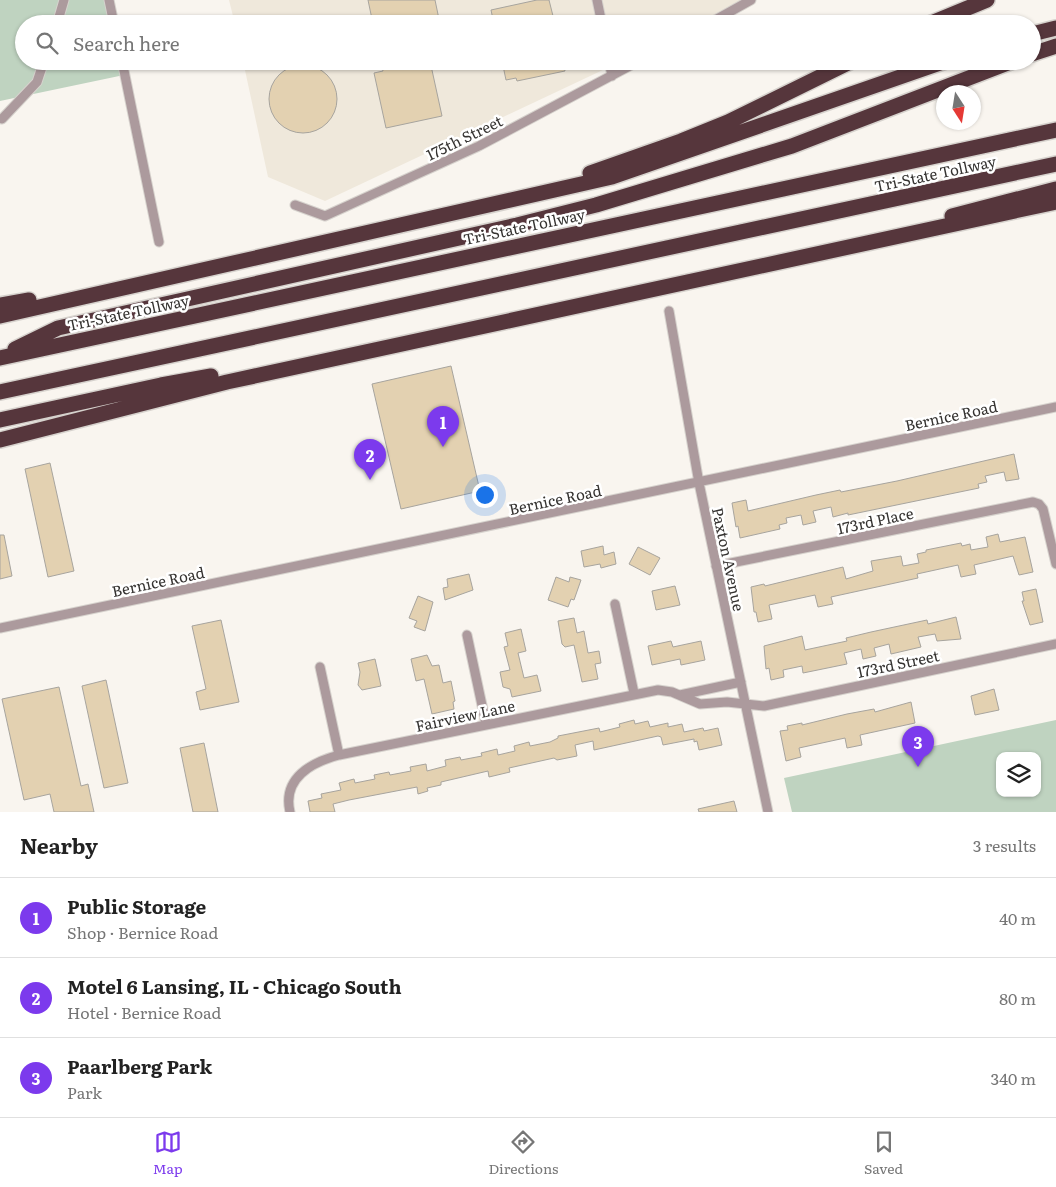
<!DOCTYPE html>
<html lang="en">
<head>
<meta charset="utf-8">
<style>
	body { margin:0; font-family:Literata,serif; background:#f6f6f6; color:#222 }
	.controls { position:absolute; right:15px; bottom:15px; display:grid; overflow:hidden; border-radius:10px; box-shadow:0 1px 4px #0004 }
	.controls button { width:45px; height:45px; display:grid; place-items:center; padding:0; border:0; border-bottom:1px solid #e0e0e0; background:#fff; color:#222; font:25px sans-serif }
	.compass { position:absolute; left:936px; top:85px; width:45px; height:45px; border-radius:50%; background:#fff; box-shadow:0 1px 4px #0004; rotate:168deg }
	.you { position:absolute; left:484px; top:494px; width:18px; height:18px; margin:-12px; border:4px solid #fff; border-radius:50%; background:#1a73e8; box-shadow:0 0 0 8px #1a73e833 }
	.badge { display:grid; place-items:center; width:32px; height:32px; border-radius:50%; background:#7c3aed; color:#fff; font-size:16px; font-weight:700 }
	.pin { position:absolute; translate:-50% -41px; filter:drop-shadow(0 1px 2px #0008) }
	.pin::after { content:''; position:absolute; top:26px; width:18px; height:15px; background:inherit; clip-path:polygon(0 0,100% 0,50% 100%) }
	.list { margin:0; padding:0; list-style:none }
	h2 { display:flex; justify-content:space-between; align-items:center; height:65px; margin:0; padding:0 20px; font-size:21px }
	h2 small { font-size:16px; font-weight:400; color:#767676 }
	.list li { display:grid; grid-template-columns:32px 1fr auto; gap:15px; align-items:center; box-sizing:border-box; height:80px; padding:0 20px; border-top:1px solid #e0e0e0 }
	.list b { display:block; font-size:19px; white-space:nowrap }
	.list p { margin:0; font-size:16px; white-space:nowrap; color:#767676 }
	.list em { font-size:16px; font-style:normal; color:#767676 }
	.icon { flex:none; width:28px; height:28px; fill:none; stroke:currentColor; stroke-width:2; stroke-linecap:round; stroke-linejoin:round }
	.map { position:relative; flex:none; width:1056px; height:812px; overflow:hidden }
	.search { position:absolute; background:#fff; box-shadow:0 1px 4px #0004; left:15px; right:15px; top:15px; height:55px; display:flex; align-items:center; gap:12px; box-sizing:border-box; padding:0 18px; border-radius:28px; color:#767676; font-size:19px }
	.sheet { height:305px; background:#fff }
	nav { display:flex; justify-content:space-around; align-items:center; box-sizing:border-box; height:70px; border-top:1px solid #e0e0e0; background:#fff; font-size:14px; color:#767676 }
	nav a { display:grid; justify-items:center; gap:2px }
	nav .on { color:#7c3aed }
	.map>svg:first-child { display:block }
</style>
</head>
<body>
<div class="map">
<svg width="1056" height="812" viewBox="0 0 1056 812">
	<rect width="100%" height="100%" fill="#f9f5ef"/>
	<!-- built -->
	<path fill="#efe8db" d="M 229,0 L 746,0 L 746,3 L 701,24 L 235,24 Z
		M 243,61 L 622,61 L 325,201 L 268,177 Z"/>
	<!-- green -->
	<path fill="#bfd3c0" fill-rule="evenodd" d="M 0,0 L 109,0 L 114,24 L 24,24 L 24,61 L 122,61 L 124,75 L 0,101 Z
		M 1056,720 L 1056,812 L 792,812 L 784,778 ZM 1000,756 L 1037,756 L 1037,793 L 1000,793 Z"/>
	<!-- building -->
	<path fill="#e3d1b1" stroke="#a7a49e" d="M 368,0 L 435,0 L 440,24 L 373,24 Z
		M 537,0 L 549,0 L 555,24 L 494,24 L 491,10 Z
		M 381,61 L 430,61 L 442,116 L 386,128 L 374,73 L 383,71 Z
		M 502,61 L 563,61 L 565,71 L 517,81 L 516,78 L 506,80 Z
		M269 99a34 34 0 1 1 68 0a34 34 0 1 1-68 0Z
		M 451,366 L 480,491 L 401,509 L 372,384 Z
		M 1014,454 L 1019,479 L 1006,481 L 1004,472 L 985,476 L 987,482 L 978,484 L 979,488 L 848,515 L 848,513 L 833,517 L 831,507 L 813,511 L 816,522 L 803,525 L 801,515 L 786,518 L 787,523 L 779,525 L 780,529 L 740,538 L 738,526 L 736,527 L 732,503 L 746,500 L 748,511 L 816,495 L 840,490 L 841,492 L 897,481 Z
		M 50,463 L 74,571 L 48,577 L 25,469 Z
		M 998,534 L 1000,542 L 1025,537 L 1033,572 L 1019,575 L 1013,556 L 974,565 L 976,574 L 961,577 L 958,565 L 917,574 L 918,578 L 831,597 L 833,604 L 818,607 L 815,595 L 769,605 L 772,619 L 758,622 L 756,612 L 754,612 L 751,587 L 764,584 L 765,586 L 843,567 L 846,579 L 873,571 L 871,561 L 901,556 L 903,566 L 919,563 L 917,554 L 926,552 L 926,550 L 961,543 L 962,546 L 970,544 L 971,550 L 988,547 L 986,537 Z
		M 0,535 L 4,535 L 12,576 L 0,579 Z
		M 603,546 L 604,555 L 614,552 L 616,564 L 601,568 L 600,564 L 584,567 L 581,551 Z
		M 638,547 L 660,558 L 650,575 L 629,564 Z
		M 469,574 L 473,590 L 445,600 L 443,588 L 448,587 L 447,579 Z
		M 556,577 L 569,582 L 570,577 L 581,580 L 574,600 L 571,599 L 568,607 L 548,600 Z
		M 675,586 L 680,605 L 656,610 L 652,591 Z
		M 1036,589 L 1043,622 L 1030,625 L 1022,601 L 1024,601 L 1022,592 Z
		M 418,596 L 433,602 L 425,631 L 414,627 L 417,621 L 409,618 Z
		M 956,617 L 961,639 L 937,641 L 935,634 L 918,637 L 921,647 L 891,654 L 889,644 L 874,648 L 876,656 L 863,659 L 861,649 L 844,653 L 847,664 L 803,673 L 802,666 L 783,670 L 784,677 L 771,680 L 769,668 L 766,669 L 764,646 L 802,636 L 805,650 L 847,641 L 846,638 L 871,632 L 927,620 L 928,624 Z
		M 574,618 L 577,633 L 584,631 L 588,653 L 599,651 L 601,663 L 595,664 L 598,679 L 582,682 L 574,645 L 565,647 L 562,644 L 558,621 Z
		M 221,620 L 239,702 L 200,710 L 196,692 L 206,689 L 192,626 Z
		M 521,629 L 526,651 L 518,653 L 524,678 L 537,675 L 541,691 L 512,697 L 510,689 L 503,687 L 500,672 L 510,670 L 504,647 L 508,646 L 505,633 Z
		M 671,641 L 673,647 L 701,641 L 705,660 L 681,665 L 680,659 L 652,665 L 648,646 Z
		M 427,655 L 432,666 L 439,665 L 443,683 L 451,681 L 455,701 L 453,702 L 454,709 L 432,714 L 424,679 L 416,681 L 411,659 Z
		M 375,659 L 381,686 L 362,690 L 358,685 L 360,672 L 358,663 Z
		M 106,680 L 128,783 L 104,788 L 82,686 Z
		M 59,687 L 81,786 L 88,784 L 94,812 L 54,812 L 50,794 L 24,800 L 2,699 Z
		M 994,689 L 999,710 L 975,715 L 971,696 Z
		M 911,702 L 915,723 L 860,735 L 862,745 L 847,748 L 845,738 L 799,748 L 801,757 L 786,761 L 780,731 L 788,730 L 787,726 L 802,723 L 802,725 L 847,714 L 874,709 L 875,712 Z
		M 634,720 L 635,724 L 648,721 L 650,727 L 668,723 L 668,727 L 682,724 L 684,732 L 703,728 L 704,731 L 718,728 L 722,745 L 699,750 L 697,741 L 694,742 L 694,739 L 663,745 L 661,737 L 658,736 L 594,750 L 593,741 L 575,745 L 577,756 L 557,760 L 554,758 L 509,768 L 510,772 L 489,777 L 488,771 L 441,782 L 441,785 L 427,788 L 428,791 L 418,794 L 417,787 L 349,800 L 333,804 L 335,812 L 310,812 L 308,801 L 322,798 L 321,794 L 341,790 L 339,783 L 354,779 L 355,783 L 375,779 L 374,775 L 389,772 L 390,775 L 411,771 L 410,767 L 426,764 L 427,771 L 446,766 L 445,760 L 460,757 L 461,760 L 482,756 L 481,753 L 497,749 L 498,755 L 515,751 L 514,746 L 529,742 L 530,746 L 550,742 L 558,738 L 558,736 L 599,728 L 600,732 L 620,727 L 619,724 Z
		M 204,743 L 218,812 L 193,812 L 180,748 Z
		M 734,801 L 737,812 L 699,812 L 698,809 Z"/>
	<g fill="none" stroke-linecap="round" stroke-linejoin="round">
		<!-- minor casing -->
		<g stroke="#d6d2cd" stroke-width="11">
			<path id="minor" d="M 109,0 L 114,24
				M 597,0 L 602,24
				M 57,24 L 64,0
				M 708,24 L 751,0
				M 122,61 L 159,242
				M 609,61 L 612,76
				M 2,119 L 37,82 L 44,61
				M 295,205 L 325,216 L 479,146 L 639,61
				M 669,311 L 699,483 L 768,812
				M 716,566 L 1033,502 L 1039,504 L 1043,509 L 1056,564
				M 615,604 L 634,693
				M 0,628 L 1056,407
				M 467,635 L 486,724
				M 320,667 L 339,755
				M 680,695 L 741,682
				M 290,812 C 282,778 312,762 339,755 L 658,690 L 672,692 L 700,704 L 727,702 L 764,706 L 1056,644"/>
		</g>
		<!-- motorway casing -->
		<g stroke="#d6d2cd" stroke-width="18">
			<path id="motorway" d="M 929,24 L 987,0
				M 1032,34 L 1056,28
				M 1032,54 L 1056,46
				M 590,173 L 681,141 L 728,122 L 852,61
				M 952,216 L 1056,189
				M 0,305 L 29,300
				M 0,316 L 612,177 L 946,61
				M 15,349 L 58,328 L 517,225 L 596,205 L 792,146 L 1013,61
				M 0,358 L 1056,130
				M 0,392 L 1056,164
				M 0,420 L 161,385 L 211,376
				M 0,440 L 227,382 L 1056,202"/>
		</g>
		<!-- minor -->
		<use href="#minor" stroke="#ac9a9d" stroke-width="9"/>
		<!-- motorway -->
		<use href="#motorway" stroke="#56363c" stroke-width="15"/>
	</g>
	<g text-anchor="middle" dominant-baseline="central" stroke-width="5" stroke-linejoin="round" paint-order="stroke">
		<!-- street labels -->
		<g font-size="15" fill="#353331" stroke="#fff">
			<text transform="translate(464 137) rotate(-26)">175th Street</text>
			<text transform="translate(935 173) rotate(-12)">Tri-State Tollway</text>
			<text transform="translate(524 226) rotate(-12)">Tri-State Tollway</text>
			<text transform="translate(128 312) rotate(-12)">Tri-State Tollway</text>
			<text transform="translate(951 415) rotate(-12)">Bernice Road</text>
			<text transform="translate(555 499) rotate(-12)">Bernice Road</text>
			<text transform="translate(875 520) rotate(-12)">173rd Place</text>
			<text transform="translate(729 559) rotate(78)">Paxton Avenue</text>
			<text transform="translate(158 581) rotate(-12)">Bernice Road</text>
			<text transform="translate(898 663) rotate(-12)">173rd Street</text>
			<text transform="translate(465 715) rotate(-12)">Fairview Lane</text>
		</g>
	</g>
</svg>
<div class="controls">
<button><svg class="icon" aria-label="layers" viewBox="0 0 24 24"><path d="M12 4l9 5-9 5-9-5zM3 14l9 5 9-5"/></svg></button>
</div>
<svg class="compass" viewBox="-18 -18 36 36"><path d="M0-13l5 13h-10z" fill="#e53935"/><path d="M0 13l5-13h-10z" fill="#767676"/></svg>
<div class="you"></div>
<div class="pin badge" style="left:443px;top:447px">1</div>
<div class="pin badge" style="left:370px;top:480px">2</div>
<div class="pin badge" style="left:918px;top:767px">3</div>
<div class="search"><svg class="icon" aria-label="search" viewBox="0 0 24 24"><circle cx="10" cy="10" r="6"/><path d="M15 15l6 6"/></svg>Search here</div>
</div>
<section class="sheet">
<h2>Nearby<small>3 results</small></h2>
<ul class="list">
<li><span class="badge">1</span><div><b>Public Storage</b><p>Shop · Bernice Road</p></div><em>40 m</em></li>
<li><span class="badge">2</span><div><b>Motel 6 Lansing, IL - Chicago South</b><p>Hotel · Bernice Road</p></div><em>80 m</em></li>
<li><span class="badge">3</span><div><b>Paarlberg Park</b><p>Park</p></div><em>340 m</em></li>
</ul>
</section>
<nav>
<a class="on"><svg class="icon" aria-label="map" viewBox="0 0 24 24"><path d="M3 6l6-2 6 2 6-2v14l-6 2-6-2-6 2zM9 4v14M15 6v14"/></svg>Map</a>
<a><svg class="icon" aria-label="directions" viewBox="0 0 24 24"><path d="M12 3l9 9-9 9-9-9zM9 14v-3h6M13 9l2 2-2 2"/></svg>Directions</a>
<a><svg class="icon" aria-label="saved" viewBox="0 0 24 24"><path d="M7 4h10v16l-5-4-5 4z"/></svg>Saved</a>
</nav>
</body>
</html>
